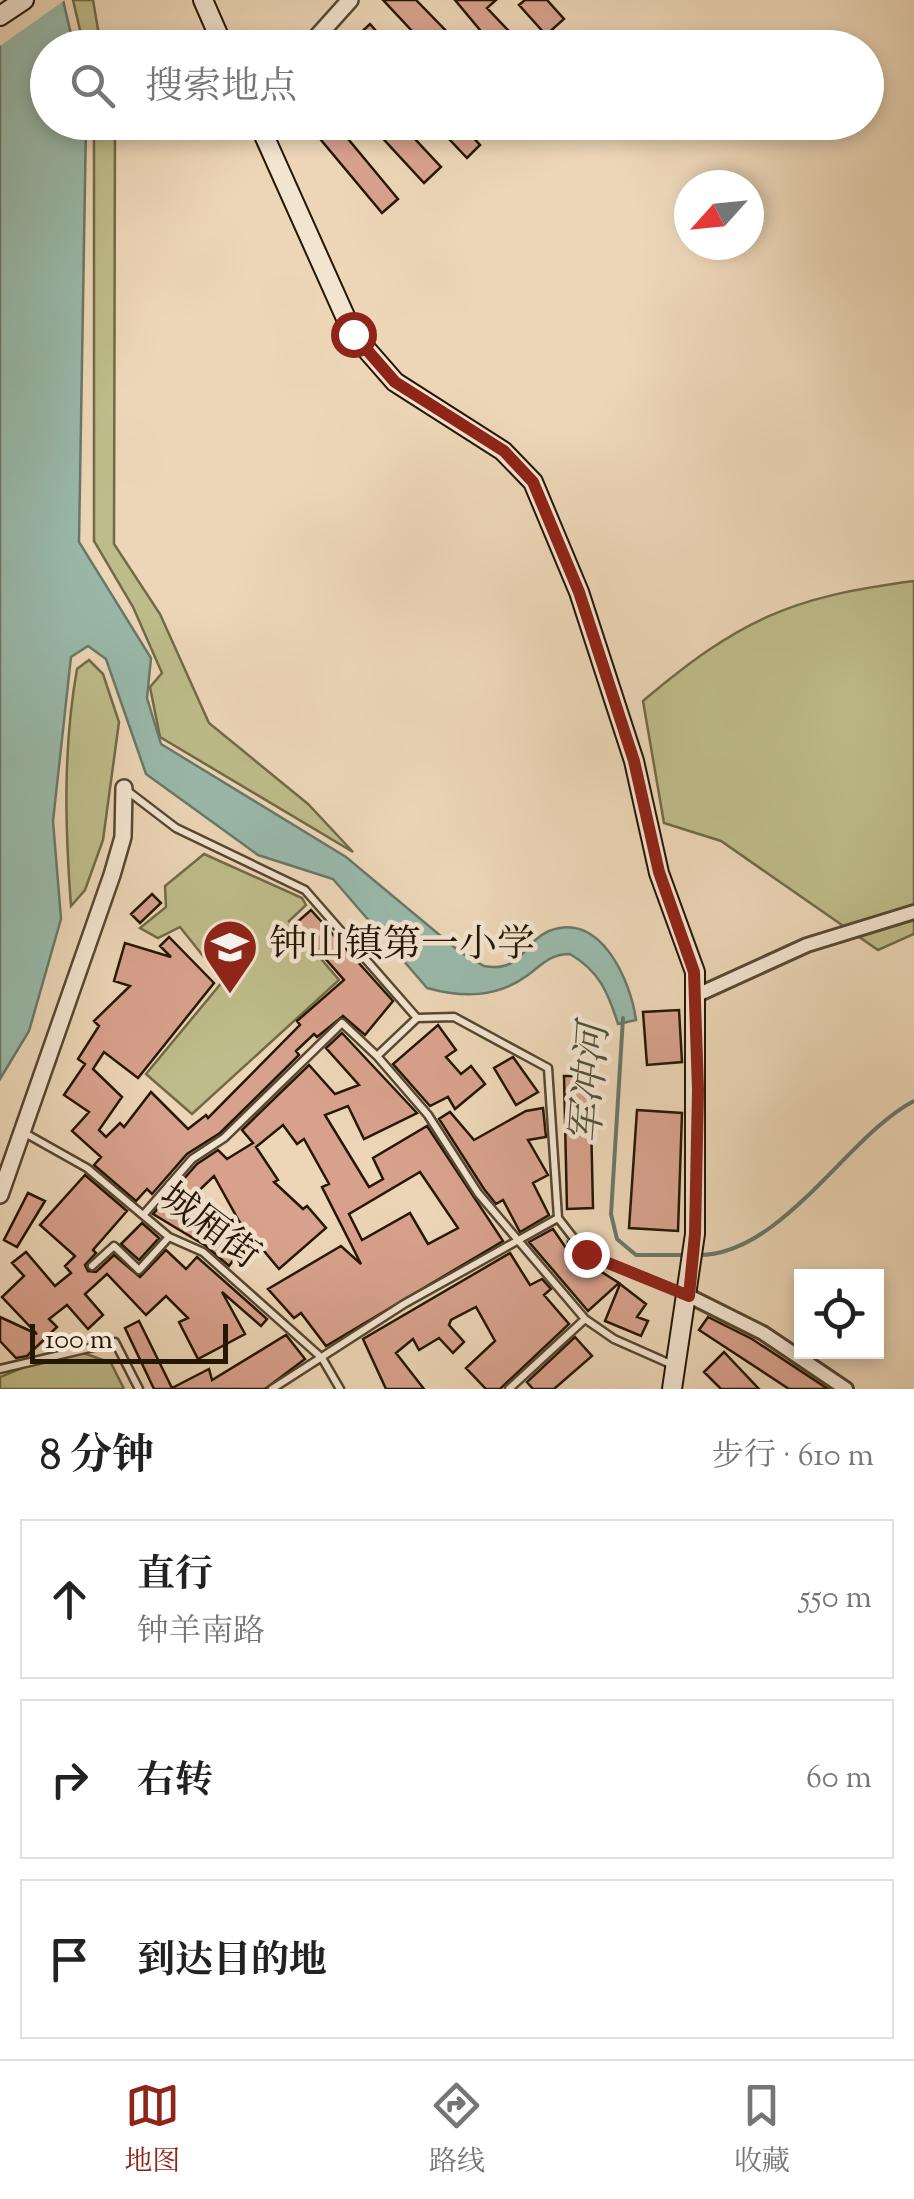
<!DOCTYPE html>
<html lang="zh">
<head>
<meta charset="utf-8">
<style>
	body { margin:0; font-family:"Sorts Mill Goudy","Noto Serif SC",serif; background:#f2f2f2; color:#222 }
	.controls { position:absolute; right:30px; bottom:30px; display:grid; overflow:hidden; border-radius:0px; box-shadow:0 5px 15px #0003 }
	.controls button { width:90px; height:90px; display:grid; place-items:center; padding:0; border:0; border-bottom:2px solid #e0e0e0; background:#fff; color:#222; font:50px sans-serif }
	.compass { position:absolute; left:674px; top:170px; width:90px; height:90px; border-radius:50%; background:#fff; box-shadow:0 5px 15px #0003; rotate:243deg }
	.scale { position:absolute; left:30px; bottom:25px; width:198px; box-sizing:border-box; padding-left:10px; border:5px solid #241704; border-top:0; font-size:28px; line-height:35px; white-space:nowrap; color:#241704; -webkit-text-stroke:8px #f3e4d0; paint-order:stroke }
	.stop { position:absolute; width:30px; height:30px; margin:-22px; border:8px solid #8f2418; border-radius:50%; background:#fff }
	.stop.end { background:#8f2418; border-color:#fff; box-shadow:0 2px 10px #0008 }
	.list { margin:0; padding:0; list-style:none }
	h2 { display:flex; justify-content:space-between; align-items:center; height:130px; margin:0; padding:0 40px; font-size:42px }
	h2 small { font-size:32px; font-weight:400; color:#767676 }
	.list li { display:grid; grid-template-columns:65px 1fr auto; gap:30px; align-items:center; box-sizing:border-box; height:160px; margin:0 20px 20px; padding:0 20px; border:2px solid #e0e0e0; border-radius:0px }
	.list b { display:block; font-size:38px; white-space:nowrap }
	.list p { margin:0; font-size:32px; white-space:nowrap; color:#767676 }
	.list em { font-size:32px; font-style:normal; color:#767676 }
	.icon { flex:none; width:55px; height:55px; fill:none; stroke:currentColor; stroke-width:2; stroke-linecap:round; stroke-linejoin:round }
	.map { position:relative; flex:none; width:914px; height:1389px; overflow:hidden }
	.search { position:absolute; background:#fff; box-shadow:0 5px 15px #0003; left:30px; right:30px; top:30px; height:110px; display:flex; align-items:center; gap:25px; box-sizing:border-box; padding:0 35px; border-radius:55px; color:#767676; font-size:38px }
	.sheet { height:670px; background:#fff }
	nav { display:flex; justify-content:space-around; align-items:center; box-sizing:border-box; height:140px; border-top:2px solid #e0e0e0; background:#fff; font-size:28px; color:#767676 }
	nav a { display:grid; justify-items:center; gap:5px }
	nav .on { color:#8f2418 }
	.map>svg:first-child { display:block }
</style>
</head>
<body>
<div class="map">
<svg width="914" height="1389" viewBox="0 0 914 1389">
	<rect width="100%" height="100%" fill="#ecd6b7"/>
	<filter id="stains"><feTurbulence type="fractalNoise" baseFrequency=".002" numOctaves="4"/><feColorMatrix values="0 0 0 0 .2 0 0 0 0 .09 0 0 0 0 .02 0 0 0 .5 -.17"/></filter>
	<radialGradient id="worn" r=".72"><stop offset=".6" stop-color="#630" stop-opacity="0"/><stop offset="1" stop-color="#630" stop-opacity=".3"/></radialGradient>
	<!-- green -->
	<path fill="#bebc8a" stroke="#716a47" stroke-width="2.5" d="M 73,0 L 93,0 L 101,47 L 84,47 Z
		M 115,123 L 114,544 L 160,614 L 209,723 L 308,804 L 353,852 L 160,737 L 150,687 L 162,673 L 133,607 L 94,541 L 94,123 Z
		M 914,581 L 914,934 L 878,950 L 721,841 L 664,823 L 643,701 C 739,620 789,597 914,581 Z
		M 89,660 L 103,674 L 119,722 L 103,840 L 85,890 L 71,906 C 65,826 63,748 77,669 Z
		M 204,854 L 302,898 L 306,905 L 289,921 L 339,980 L 192,1114 L 146,1074 L 223,981 L 180,927 L 158,938 L 140,928 L 166,907 L 165,886 Z
		M 70,1348 L 111,1363 L 124,1389 L 0,1389 L 0,1377 Z"/>
	<!-- water -->
	<path fill="#99b9aa" stroke="#6a7868" stroke-width="2.5" d="M 0,0 L 63,0 L 74,47 L 48,48 L 48,122 L 86,123 L 79,542 L 151,658 L 147,698 L 161,744 L 346,857 L 460,952 L 484,966 C 523,973 523,942 549,931 C 601,910 631,982 636,1020 L 618,1024 C 608,992 599,971 570,954 C 550,954 543,964 528,975 C 497,998 463,998 427,988 L 333,879 L 258,855 L 146,774 L 106,659 L 88,646 L 71,657 L 53,821 L 61,919 L 29,1031 L 0,1079 Z"/>
	<!-- pier -->
	<path fill="#ecd6b7" d="M 0,0 L 65,0 L 0,46 Z"/>
	<g fill="none" stroke-linecap="round" stroke-linejoin="round">
		<!-- stream -->
		<path stroke="#6a7868" stroke-width="4" d="M 623,1018 L 611,1214 L 617,1239 L 636,1255 L 684,1255
			M 699,1255 C 782,1255 849,1134 914,1101"/>
	</g>
	<!-- building -->
	<path fill="#d8a18d" stroke="#241704" stroke-width="2.5" fill-rule="evenodd" d="M 383,0 L 416,0 L 455,40 L 447,48 L 428,48 Z
		M 455,0 L 496,0 L 487,8 L 525,48 L 495,48 Z
		M 525,0 L 547,0 L 564,19 L 546,35 L 519,5 Z
		M 370,24 L 391,48 L 365,48 L 356,37 Z
		M 306,122 L 334,122 L 398,199 L 382,213 Z
		M 386,122 L 399,122 L 441,167 L 424,183 L 376,131 Z
		M 433,122 L 459,122 L 480,145 L 467,158 Z
		M 152,894 L 161,903 L 140,923 L 131,914 Z
		M 311,910 L 393,1001 L 365,1035 L 343,1016 L 317,1037 L 314,1034 L 296,1051 L 299,1055 L 220,1133 L 187,1154 L 152,1194 L 147,1189 L 136,1201 L 94,1165 L 101,1157 L 72,1131 L 89,1112 L 64,1095 L 85,1064 L 78,1059 L 99,1026 L 94,1021 L 130,986 L 114,981 L 125,943 L 171,957 L 160,946 L 169,937 L 214,983 L 138,1078 L 104,1052 L 93,1069 L 122,1097 L 99,1130 L 106,1137 L 120,1123 L 124,1127 L 151,1092 L 188,1129 L 206,1115 L 208,1118 L 300,1025 L 297,1021 L 344,980 L 295,924 Z
		M 679,1010 L 682,1062 L 647,1065 L 643,1012 Z
		M 438,1025 L 456,1050 L 446,1057 L 461,1074 L 471,1066 L 485,1084 L 455,1109 L 448,1097 L 430,1106 L 393,1064 Z
		M 342,1033 L 417,1113 L 364,1139 L 348,1106 L 325,1115 L 369,1187 L 383,1179 L 373,1158 L 427,1126 L 503,1241 L 326,1346 L 301,1313 L 294,1318 L 268,1289 L 341,1246 L 361,1264 L 322,1187 L 329,1184 L 304,1139 L 297,1144 L 283,1125 L 256,1147 L 278,1180 L 274,1182 L 303,1209 L 307,1206 L 326,1228 L 279,1269 L 239,1221 L 214,1176 L 185,1204 L 242,1248 L 229,1266 L 206,1246 L 153,1214 L 197,1164 L 218,1150 L 227,1159 L 253,1143 L 242,1130 L 309,1065 L 335,1094 L 359,1085 L 326,1048 ZM 420,1172 L 458,1228 L 428,1244 L 410,1213 L 362,1240 L 349,1214 Z
		M 513,1057 L 538,1092 L 516,1105 L 494,1068 Z
		M 564,1076 L 590,1076 L 593,1208 L 567,1209 Z
		M 543,1108 L 546,1137 L 528,1140 L 548,1175 L 533,1183 L 549,1215 L 520,1232 L 503,1200 L 496,1204 L 484,1189 L 439,1119 L 450,1112 L 474,1140 L 526,1111 Z
		M 637,1110 L 682,1113 L 678,1231 L 629,1228 Z
		M 85,1175 L 127,1211 L 93,1250 L 96,1253 L 85,1265 L 88,1271 L 96,1272 L 114,1255 L 140,1277 L 166,1250 L 186,1269 L 197,1257 L 267,1319 L 261,1326 L 222,1292 L 245,1334 L 198,1359 L 179,1322 L 188,1318 L 166,1296 L 146,1315 L 107,1274 L 85,1294 L 103,1315 L 88,1329 L 67,1305 L 49,1319 L 57,1327 L 27,1356 L 16,1358 L 0,1341 L 0,1317 L 37,1334 L 2,1297 L 24,1276 L 12,1263 L 26,1252 L 55,1286 L 71,1273 L 65,1266 L 75,1256 L 40,1225 Z
		M 28,1193 L 45,1201 L 17,1247 L 4,1240 Z
		M 142,1223 L 159,1238 L 139,1260 L 121,1244 Z
		M 553,1229 L 568,1251 L 568,1243 L 581,1259 L 619,1283 L 588,1311 L 529,1242 Z
		M 510,1253 L 530,1285 L 542,1279 L 551,1289 L 544,1295 L 569,1324 L 500,1389 L 486,1389 L 466,1368 L 495,1341 L 476,1307 L 451,1320 L 449,1325 L 464,1342 L 453,1353 L 439,1338 L 419,1350 L 413,1339 L 396,1353 L 424,1389 L 386,1389 L 363,1339 Z
		M 620,1284 L 646,1304 L 637,1317 L 648,1321 L 641,1336 L 605,1321 Z
		M 708,1317 L 752,1339 L 828,1389 L 789,1389 L 699,1330 Z
		M 139,1321 L 172,1388 L 209,1369 L 212,1380 L 286,1335 L 305,1359 L 265,1389 L 154,1389 L 125,1328 Z
		M 575,1337 L 592,1356 L 554,1389 L 533,1389 L 527,1382 Z
		M 724,1352 L 759,1389 L 721,1389 L 704,1372 Z"/>
	<g fill="none" stroke-linecap="round" stroke-linejoin="round">
		<!-- service casing -->
		<g stroke="#564731" stroke-width="11">
			<path id="service" d="M 125,789 L 176,828 L 305,890 L 417,1018 L 454,1017 L 548,1068 L 558,1218 L 586,1254 L 683,1293
				M 417,1018 L 377,1056 L 428,1115 L 478,1193 L 585,1319 L 614,1339 L 675,1366
				M 23,1132 L 87,1168 L 169,1237 L 203,1252 L 322,1358 L 340,1389
				M 145,1213 L 192,1159 L 224,1138 L 342,1023 L 377,1056
				M 92,1266 L 114,1246 L 139,1270 L 169,1237
				M 0,1369 L 115,1342 L 139,1389
				M 272,1389 L 404,1304 L 558,1218
				M 509,1389 L 585,1319"/>
		</g>
		<!-- minor casing -->
		<g stroke="#564731" stroke-width="18">
			<path id="minor" d="M 695,996 L 807,945 L 914,912
				M 689,1296 L 763,1333 L 846,1389"/>
		</g>
		<!-- tertiary casing -->
		<g stroke="#564731" stroke-width="20">
			<path id="tertiary" d="M 307,48 L 350,0
				M 0,1195 L 112,875 L 123,837 L 124,788"/>
		</g>
		<!-- secondary casing -->
		<g stroke="#241704" stroke-width="22">
			<path id="secondary" d="M 203,0 L 224,48
				M 0,16 L 24,0
				M 258,122 L 353,334 L 395,382 L 503,451 L 533,482 L 579,592 L 634,761 L 659,873 L 695,972 L 695,1234 L 672,1389"/>
		</g>
		<!-- service -->
		<use href="#service" stroke="#f3e4d0" stroke-width="6"/>
		<!-- minor -->
		<use href="#minor" stroke="#f3e4d0" stroke-width="12"/>
		<!-- tertiary -->
		<use href="#tertiary" stroke="#f3e4d0" stroke-width="15"/>
		<!-- secondary -->
		<use href="#secondary" stroke="#f3e4d0" stroke-width="18"/>
	</g>
	<g fill="none" stroke-linecap="round" stroke-linejoin="round">
		<!-- route -->
		<path stroke="#8f2418" stroke-width="12" d="M 353,334 L 395,382 L 504,451 L 533,482 L 579,592 L 634,761 L 659,872 L 694,972 L 698,1090 L 695,1234 L 689,1296 L 586,1254"/>
	</g>
	<!-- icons -->
	<defs>
		<g id="school-pin" transform="scale(2.875)"><path d="M0 17L-7.5 6A9.5 9.5 0 1 1 7.5 6Z" fill="#8f2418" stroke="#f3e4d0"/><path d="M0-5L7-2L0 1L-7-2ZM-4 1L0 2.5L4 1V4Q0 6-4 4Z" fill="#fff"/></g>
	</defs>
	<g fill-rule="evenodd">
		<use href="#school-pin" x="230" y="947"/>
	</g>
	<g text-anchor="middle" dominant-baseline="central" stroke-width="9" stroke-linejoin="round" paint-order="stroke">
		<!-- poi labels -->
		<g font-size="38" fill="#241704" stroke="#f3e4d0" text-anchor="start">
			<text x="269" y="947">钟山镇第一小学</text>
		</g>
		<!-- street labels -->
		<g font-size="38" fill="#241704" stroke="#f3e4d0">
			<text transform="translate(208 1228) rotate(37)">城厢街</text>
		</g>
		<!-- water labels -->
		<g font-size="40" font-style="italic" fill="#4d503e" stroke="#f3e4d0">
			<text transform="translate(593 1084) rotate(-86)">军冲河</text>
		</g>
	</g>
	<rect width="100%" height="100%" filter="url(#stains)"/>
	<rect width="100%" height="100%" fill="url(#worn)"/>
</svg>
<div class="controls">
<button><svg class="icon" aria-label="locate" viewBox="0 0 24 24"><circle cx="12" cy="12" r="6"/><path d="M12 2v4M12 18v4M2 12h4M18 12h4"/></svg></button>
</div>
<svg class="compass" viewBox="-18 -18 36 36"><path d="M0-13l5 13h-10z" fill="#e53935"/><path d="M0 13l5-13h-10z" fill="#767676"/></svg>
<div class="scale">100 m</div>
<div class="stop" style="left:353px;top:334px"></div>
<div class="stop end" style="left:586px;top:1254px"></div>
<div class="search"><svg class="icon" aria-label="search" viewBox="0 0 24 24"><circle cx="10" cy="10" r="6"/><path d="M15 15l6 6"/></svg>搜索地点</div>
</div>
<section class="sheet">
<h2>8 分钟<small>步行 · 610 m</small></h2>
<ul class="list">
<li><svg class="icon" aria-label="ahead" viewBox="0 0 24 24"><path d="M12 20V5M6 11l6-6 6 6"/></svg><div><b>直行</b><p>钟羊南路</p></div><em>550 m</em></li>
<li><svg class="icon" aria-label="right" viewBox="0 0 24 24"><path d="M7 20v-9h11M14 6l5 5-5 5"/></svg><div><b>右转</b></div><em>60 m</em></li>
<li><svg class="icon" aria-label="arrive" viewBox="0 0 24 24"><path d="M6 21V4h12l-3 4 3 4H6"/></svg><div><b>到达目的地</b></div></li>
</ul>
</section>
<nav>
<a class="on"><svg class="icon" aria-label="map" viewBox="0 0 24 24"><path d="M3 6l6-2 6 2 6-2v14l-6 2-6-2-6 2zM9 4v14M15 6v14"/></svg>地图</a>
<a><svg class="icon" aria-label="directions" viewBox="0 0 24 24"><path d="M12 3l9 9-9 9-9-9zM9 14v-3h6M13 9l2 2-2 2"/></svg>路线</a>
<a><svg class="icon" aria-label="saved" viewBox="0 0 24 24"><path d="M7 4h10v16l-5-4-5 4z"/></svg>收藏</a>
</nav>
</body>
</html>
